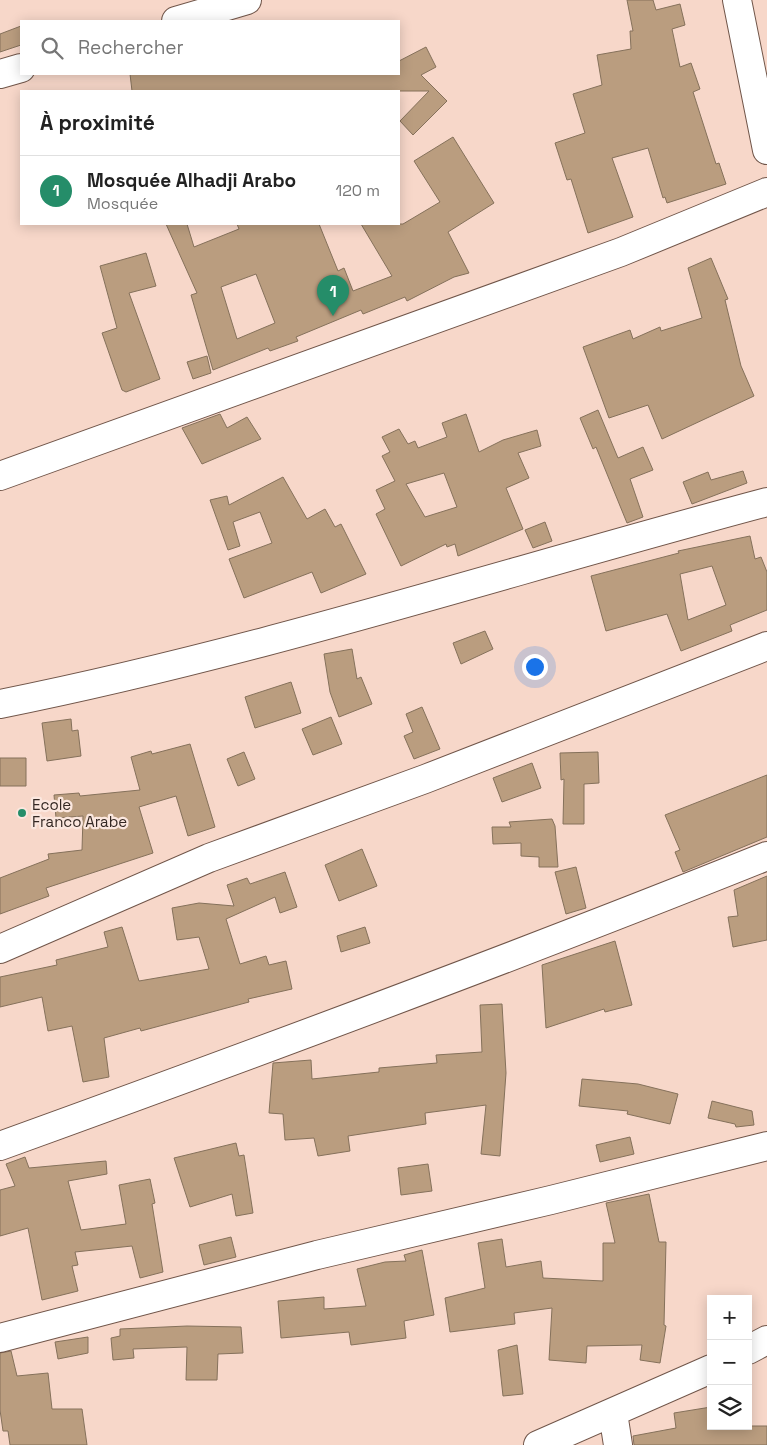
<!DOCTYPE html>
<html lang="fr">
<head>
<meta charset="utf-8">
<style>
	body { margin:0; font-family:"Space Grotesk",sans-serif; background:#f2f2f2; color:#222 }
	.controls { position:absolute; right:15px; bottom:15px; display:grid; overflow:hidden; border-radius:0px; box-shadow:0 2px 12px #0003 }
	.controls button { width:45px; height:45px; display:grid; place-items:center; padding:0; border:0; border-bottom:1px solid #e0e0e0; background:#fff; color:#222; font:25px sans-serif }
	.you { position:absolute; left:534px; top:666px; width:18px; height:18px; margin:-12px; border:4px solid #fff; border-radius:50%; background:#1a73e8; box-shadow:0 0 0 8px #1a73e833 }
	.badge { display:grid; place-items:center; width:32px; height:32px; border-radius:50%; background:#258d69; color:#fff; font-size:16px; font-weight:700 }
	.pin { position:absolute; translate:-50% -41px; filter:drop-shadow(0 1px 2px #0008) }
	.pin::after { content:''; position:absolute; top:26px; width:18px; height:15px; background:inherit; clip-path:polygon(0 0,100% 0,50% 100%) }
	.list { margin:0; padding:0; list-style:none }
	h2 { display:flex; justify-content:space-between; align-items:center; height:65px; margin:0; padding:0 20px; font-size:21px }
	h2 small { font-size:16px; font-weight:400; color:#767676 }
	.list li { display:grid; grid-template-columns:32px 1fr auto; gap:15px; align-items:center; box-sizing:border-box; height:70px; padding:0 20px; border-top:1px solid #e0e0e0 }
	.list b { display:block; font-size:19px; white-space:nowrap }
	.list p { margin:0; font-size:16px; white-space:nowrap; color:#767676 }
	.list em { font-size:16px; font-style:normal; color:#767676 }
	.icon { flex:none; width:28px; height:28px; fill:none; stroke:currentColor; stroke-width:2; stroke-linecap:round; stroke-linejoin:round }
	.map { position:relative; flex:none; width:767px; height:1445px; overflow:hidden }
	.search { position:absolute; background:#fff; box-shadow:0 2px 12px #0003; left:20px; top:20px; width:380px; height:55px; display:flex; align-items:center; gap:12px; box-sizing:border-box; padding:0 18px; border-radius:0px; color:#767676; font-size:19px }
	.panel { position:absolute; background:#fff; box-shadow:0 2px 12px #0003; left:20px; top:90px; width:380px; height:135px; border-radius:0px }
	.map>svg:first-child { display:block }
</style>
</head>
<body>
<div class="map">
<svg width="767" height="1445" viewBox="0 0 767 1445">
	<rect width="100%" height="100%" fill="#f7d7c9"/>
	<!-- building -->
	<path fill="#ba9d7f" stroke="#85715b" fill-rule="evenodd" d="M 627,0 L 653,0 L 656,10 L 680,4 L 685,25 L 672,29 L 680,67 L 691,63 L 700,89 L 693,92 L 716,164 L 719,163 L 726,184 L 667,203 L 665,197 L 663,198 L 648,148 L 612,158 L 633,217 L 588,233 L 571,179 L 567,180 L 555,143 L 585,133 L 573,94 L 602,85 L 597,55 L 631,49 L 630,31 L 633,31 Z
		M 21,26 L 21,45 L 0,52 L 0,34 Z
		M 426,47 L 436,67 L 421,75 L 447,101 L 413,135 L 400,121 L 429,91 L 132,91 L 130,74 L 399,74 L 399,61 Z
		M 453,137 L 494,203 L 448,232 L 469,273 L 454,277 L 407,301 L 405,297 L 363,314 L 361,310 L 296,337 L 298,341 L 270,351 L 268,348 L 213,370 L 191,295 L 197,293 L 166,224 L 187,224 L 194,247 L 239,229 L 237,224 L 319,224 L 338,271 L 344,268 L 353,291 L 392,276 L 361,224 L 403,224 L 440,202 L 414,161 ZM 256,274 L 275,323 L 237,339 L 221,287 Z
		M 146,253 L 156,286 L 129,293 L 160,379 L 126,392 L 122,390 L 102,333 L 117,328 L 100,266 Z
		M 711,258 L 728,299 L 725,300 L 741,366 L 754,396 L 662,439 L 648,405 L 609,418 L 583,347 L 630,330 L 633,339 L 660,327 L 661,331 L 702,318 L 688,268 Z
		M 207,356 L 211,373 L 193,379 L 187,362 Z
		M 598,410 L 618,458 L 643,447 L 653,470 L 630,479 L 643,517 L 627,523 L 596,447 L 593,449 L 580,418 Z
		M 220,414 L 227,428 L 247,417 L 261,439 L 202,464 L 182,428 Z
		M 466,414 L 479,452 L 503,440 L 537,430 L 541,446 L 518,453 L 529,478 L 506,488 L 523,529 L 458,556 L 455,544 L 447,547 L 446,544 L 401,566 L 376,514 L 385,509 L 376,490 L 395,481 L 382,456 L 390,452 L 382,437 L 399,429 L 408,444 L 415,441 L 418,448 L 447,437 L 442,423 ZM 444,473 L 457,507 L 425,517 L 406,484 Z
		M 743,471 L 747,483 L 692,504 L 683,482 L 708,472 L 711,480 Z
		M 283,477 L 307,519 L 325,509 L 335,527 L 341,524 L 366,574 L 321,593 L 312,572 L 244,598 L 229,559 L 272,543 L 260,512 L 233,522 L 240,546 L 228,550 L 210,500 L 227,496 L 229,505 Z
		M 545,522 L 552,541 L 533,548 L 525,530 Z
		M 750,536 L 755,559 L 761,557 L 767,572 L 767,610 L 730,625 L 732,631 L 681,651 L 667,614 L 606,631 L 591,576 L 679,553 L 678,551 ZM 712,566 L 726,605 L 688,620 L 680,574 Z
		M 485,631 L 493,649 L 461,664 L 453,643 Z
		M 352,649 L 357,679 L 361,677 L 372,704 L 339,717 L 330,692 L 324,654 Z
		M 291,682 L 301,713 L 255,728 L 245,697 Z
		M 422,707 L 440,749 L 414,759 L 404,736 L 413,732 L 406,714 Z
		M 331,717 L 342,744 L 313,755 L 302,729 Z
		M 71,719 L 72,731 L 78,730 L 81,756 L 47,761 L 42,723 Z
		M 190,744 L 215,827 L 188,836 L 176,796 L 139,807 L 153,853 L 46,888 L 49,896 L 0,914 L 0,878 L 49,859 L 48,854 L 82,850 L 83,816 L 56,818 L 54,795 L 79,793 L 80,796 L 140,790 L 131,757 L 151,751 L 152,754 Z
		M 244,752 L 255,779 L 238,786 L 227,759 Z
		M 598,752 L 599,783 L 584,784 L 584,824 L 563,824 L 564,779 L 561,780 L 560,753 Z
		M 0,758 L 26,758 L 26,786 L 0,786 Z
		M 532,763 L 541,788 L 502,802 L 493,778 Z
		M 767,775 L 767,837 L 683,872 L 675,852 L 680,850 L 665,815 Z
		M 552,819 L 555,826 L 558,867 L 539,867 L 539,857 L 521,856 L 521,843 L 493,844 L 492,827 L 511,827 L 509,822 Z
		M 362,849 L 377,886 L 339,901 L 325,865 Z
		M 576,867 L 586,908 L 566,914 L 555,872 Z
		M 285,872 L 297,907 L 280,913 L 275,897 L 226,919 L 240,964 L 266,956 L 269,965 L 286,961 L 292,989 L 248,999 L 249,1002 L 141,1031 L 140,1028 L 104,1038 L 109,1077 L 83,1082 L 72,1026 L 48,1031 L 42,997 L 0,1007 L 0,977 L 57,965 L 56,960 L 108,947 L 104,932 L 122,927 L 139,981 L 209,969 L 199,937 L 177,940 L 172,908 L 199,903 L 234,906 L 227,885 L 247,878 L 250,884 Z
		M 767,876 L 767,940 L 733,947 L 728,917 L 738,916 L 734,890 Z
		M 365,927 L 370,943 L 341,952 L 337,936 Z
		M 615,941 L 632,1005 L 605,1012 L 604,1009 L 546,1028 L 542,965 Z
		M 502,1004 L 506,1073 L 500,1156 L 481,1154 L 486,1105 L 425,1113 L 426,1124 L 348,1136 L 350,1151 L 318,1156 L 314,1138 L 285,1140 L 283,1114 L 269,1113 L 273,1063 L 311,1060 L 312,1079 L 379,1072 L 379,1068 L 437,1063 L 436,1055 L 482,1052 L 480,1005 Z
		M 582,1079 L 638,1084 L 678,1094 L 670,1124 L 627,1114 L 628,1111 L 579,1106 Z
		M 712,1101 L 752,1111 L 754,1125 L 736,1127 L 735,1124 L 708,1118 Z
		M 630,1137 L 634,1154 L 600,1162 L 596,1145 Z
		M 236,1143 L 239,1156 L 244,1155 L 253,1213 L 236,1216 L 232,1194 L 190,1207 L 174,1158 Z
		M 25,1157 L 29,1168 L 106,1161 L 107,1174 L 68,1181 L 81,1230 L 126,1224 L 119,1185 L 150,1179 L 155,1203 L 152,1204 L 163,1272 L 140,1278 L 132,1246 L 75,1252 L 78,1265 L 72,1266 L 78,1291 L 42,1300 L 28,1228 L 0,1236 L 0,1190 L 15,1186 L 6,1164 Z
		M 428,1164 L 432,1191 L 401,1195 L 398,1168 Z
		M 649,1194 L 659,1242 L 666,1242 L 664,1325 L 666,1326 L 660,1363 L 640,1360 L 642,1345 L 587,1346 L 586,1363 L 549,1360 L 552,1308 L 514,1313 L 515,1324 L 450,1332 L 445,1298 L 485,1288 L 478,1243 L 502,1239 L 506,1267 L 541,1261 L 543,1278 L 603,1281 L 603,1243 L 615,1243 L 606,1203 Z
		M 231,1237 L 236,1257 L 204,1265 L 199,1245 Z
		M 422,1250 L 434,1315 L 404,1321 L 406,1338 L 351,1345 L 349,1332 L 281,1338 L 278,1301 L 324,1297 L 324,1309 L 366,1306 L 357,1269 L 385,1262 L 406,1261 L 404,1255 Z
		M 187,1326 L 241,1327 L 243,1353 L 218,1354 L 217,1380 L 186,1380 L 187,1347 L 133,1349 L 134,1358 L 113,1360 L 111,1338 L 120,1336 L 120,1329 Z
		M 88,1337 L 88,1353 L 58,1359 L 55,1342 Z
		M 517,1345 L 523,1394 L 503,1396 L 498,1350 Z
		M 11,1351 L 17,1376 L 48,1373 L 52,1409 L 82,1409 L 87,1445 L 10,1445 L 8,1431 L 3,1431 L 0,1410 L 0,1353 Z
		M 711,1407 L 711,1426 L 767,1426 L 767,1445 L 634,1445 L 633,1436 L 676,1428 L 674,1413 Z"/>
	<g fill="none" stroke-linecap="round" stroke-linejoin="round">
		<!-- minor casing -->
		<g stroke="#705549" stroke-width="30">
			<path id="minor" d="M 737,0 L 767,150
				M 176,21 L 247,0
				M 0,74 L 21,68
				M 0,476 L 621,252 L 767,192
				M 0,704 C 260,652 511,570 767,502
				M 0,949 L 209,858 L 425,779 L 767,646
				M 0,1146 C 257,1053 513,958 767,856
				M 0,1338 L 317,1255 L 551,1200 L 767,1146
				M 748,1350 L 767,1340
				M 613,1413 L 618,1445
				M 538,1445 L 711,1369"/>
		</g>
		<!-- minor -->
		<use href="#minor" stroke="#fff" stroke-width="28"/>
	</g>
	<!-- markers -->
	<circle fill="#258d69" stroke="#fbe7df" stroke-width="2" cx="22" cy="813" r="5"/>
	<g text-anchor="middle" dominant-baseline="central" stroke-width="4.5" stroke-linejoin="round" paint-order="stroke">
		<!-- poi labels -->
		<g font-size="15" fill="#342823" stroke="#fbe7df" text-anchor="start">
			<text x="32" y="804">Ecole<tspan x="32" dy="17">Franco Arabe</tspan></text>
		</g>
	</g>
</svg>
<div class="controls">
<button>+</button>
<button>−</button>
<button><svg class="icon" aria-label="layers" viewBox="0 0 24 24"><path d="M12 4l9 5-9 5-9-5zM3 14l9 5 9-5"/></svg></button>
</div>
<div class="you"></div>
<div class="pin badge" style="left:333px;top:316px">1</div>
<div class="search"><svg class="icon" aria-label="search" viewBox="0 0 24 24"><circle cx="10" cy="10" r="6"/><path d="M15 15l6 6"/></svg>Rechercher</div>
<section class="panel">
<h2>À proximité<small></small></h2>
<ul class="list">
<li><span class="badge">1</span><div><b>Mosquée Alhadji Arabo</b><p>Mosquée</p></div><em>120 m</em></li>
</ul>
</section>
</div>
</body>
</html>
